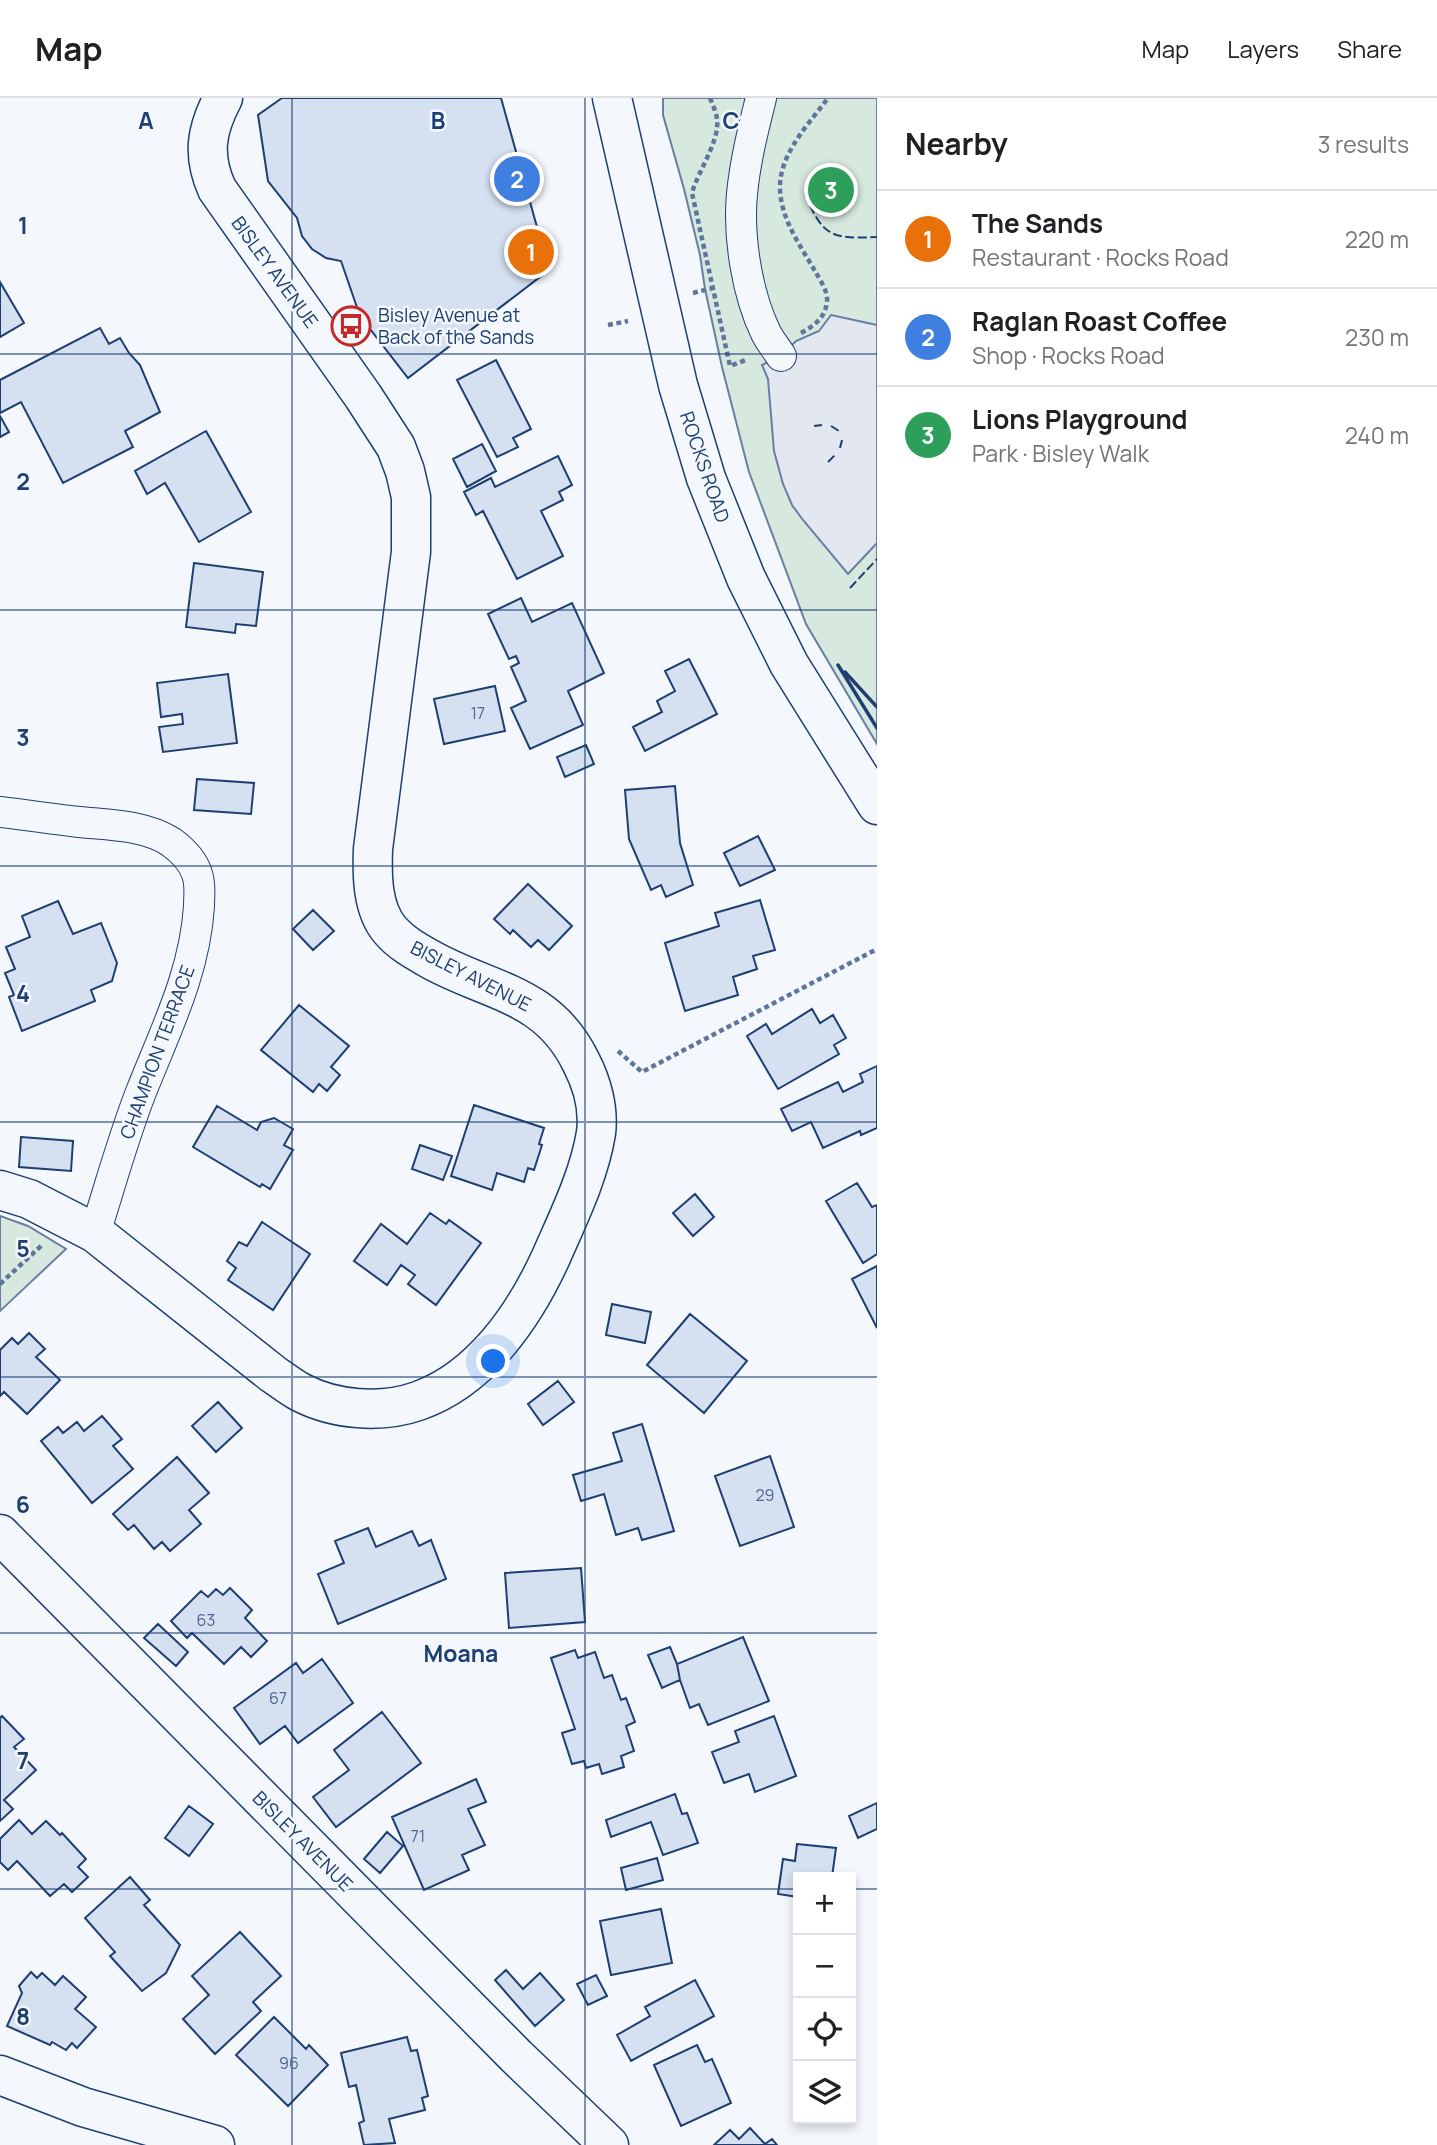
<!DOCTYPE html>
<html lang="en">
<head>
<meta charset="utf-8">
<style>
	body { margin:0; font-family:Manrope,sans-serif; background:#f6f6f6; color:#202124 }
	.controls { position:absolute; right:21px; bottom:21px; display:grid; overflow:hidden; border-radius:0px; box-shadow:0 4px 10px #0003 }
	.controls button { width:63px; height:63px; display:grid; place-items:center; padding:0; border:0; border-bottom:2px solid #e0e0e0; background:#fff; color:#202124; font:35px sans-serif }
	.you { position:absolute; left:494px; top:1264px; width:24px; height:24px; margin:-18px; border:5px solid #fff; border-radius:50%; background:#1a73e8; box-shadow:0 0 0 10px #1a73e833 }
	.badge { display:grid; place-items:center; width:46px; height:46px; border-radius:50%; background:#c62828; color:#fff; font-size:23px; font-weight:700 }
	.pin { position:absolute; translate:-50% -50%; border:4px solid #fff; box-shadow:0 2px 7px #0006 }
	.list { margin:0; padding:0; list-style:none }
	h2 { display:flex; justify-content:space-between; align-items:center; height:91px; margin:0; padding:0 28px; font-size:30px }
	h2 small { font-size:23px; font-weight:400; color:#757577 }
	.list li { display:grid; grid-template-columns:46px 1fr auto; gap:21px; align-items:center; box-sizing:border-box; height:98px; padding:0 28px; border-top:2px solid #e0e0e0 }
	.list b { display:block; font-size:26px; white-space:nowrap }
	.list p { margin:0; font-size:23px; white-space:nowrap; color:#757577 }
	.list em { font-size:23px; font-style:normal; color:#757577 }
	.icon { flex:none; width:38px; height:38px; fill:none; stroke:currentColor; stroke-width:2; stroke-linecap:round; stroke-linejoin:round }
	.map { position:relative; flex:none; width:877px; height:2047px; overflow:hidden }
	header { display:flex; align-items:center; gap:42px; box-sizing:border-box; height:98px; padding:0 35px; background:#fff; border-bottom:2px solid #e0e0e0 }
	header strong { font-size:33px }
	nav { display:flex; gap:38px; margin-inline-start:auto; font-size:24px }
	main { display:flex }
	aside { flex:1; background:#fff }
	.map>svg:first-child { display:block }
</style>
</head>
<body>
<header>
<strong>Map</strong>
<nav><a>Map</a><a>Layers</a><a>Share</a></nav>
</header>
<main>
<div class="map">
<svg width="877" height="2047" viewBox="0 0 877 2047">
	<rect width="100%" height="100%" fill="#f4f7fb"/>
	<!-- green -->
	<path fill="#d7e8df" stroke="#687fa3" stroke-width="2" d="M 663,0 L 877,0 L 877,646 L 806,526 L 749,374 L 722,269 L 705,191 L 700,157 L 684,91 L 663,17 Z
		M 0,1118 L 28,1128 L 66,1151 L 0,1213 Z"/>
	<!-- parking -->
	<path fill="#e3e8f0" stroke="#687fa3" stroke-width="2" d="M 831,217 L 877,227 L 877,445 L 848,476 L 803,422 L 792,407 L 783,386 L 774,353 L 768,281 L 762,267 L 781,258 L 796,243 L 819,233 Z"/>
	<!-- building -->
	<path fill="#d5e0f0" stroke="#1d3f73" stroke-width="2" d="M 282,0 L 501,0 L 549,172 L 408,280 L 360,218 L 341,163 L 326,160 L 312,151 L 302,138 L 297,120 L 268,83 L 258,17 Z
		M 0,184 L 24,225 L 0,239 Z
		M 100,230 L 109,246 L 120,240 L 129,255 L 140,267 L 160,314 L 125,333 L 133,349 L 63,385 L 21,304 L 0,315 L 0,282 Z
		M 496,262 L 531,331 L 513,340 L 518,349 L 497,359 L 457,282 Z
		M 0,318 L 9,334 L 0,339 Z
		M 206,333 L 251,414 L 199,444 L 165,385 L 147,396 L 135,373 Z
		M 482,346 L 496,373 L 467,389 L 453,361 Z
		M 558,358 L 572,387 L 559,394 L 563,402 L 541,413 L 563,458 L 517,481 L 483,413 L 476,417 L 464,394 L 491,380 L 495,389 Z
		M 194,465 L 263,474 L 256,528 L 236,526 L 235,535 L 186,529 Z
		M 521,500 L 532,524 L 572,505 L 604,575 L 568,593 L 583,627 L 530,651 L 511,610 L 526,603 L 511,569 L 519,565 L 516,558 L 509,561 L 488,516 Z
		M 689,561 L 717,616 L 645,653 L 633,629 L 662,614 L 657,603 L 675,593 L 665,573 Z
		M 228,576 L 237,645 L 163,654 L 159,629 L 183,626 L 182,616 L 161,619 L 157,585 Z
		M 495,588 L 505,633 L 444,646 L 434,601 Z
		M 586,647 L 594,666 L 565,679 L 557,659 Z
		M 197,681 L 254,685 L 251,716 L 194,712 Z
		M 675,688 L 680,745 L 693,787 L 666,799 L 661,787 L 651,792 L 629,741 L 625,692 Z
		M 758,738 L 775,772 L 740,788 L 724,755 Z
		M 528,786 L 572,828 L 549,852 L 538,842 L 531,849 L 513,832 L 510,836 L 494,821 Z
		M 760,802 L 775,852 L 753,858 L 757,871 L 733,879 L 738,897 L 685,913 L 665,845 L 719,828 L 715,815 Z
		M 58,803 L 73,836 L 101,825 L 117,865 L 112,883 L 91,892 L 95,903 L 22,933 L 9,899 L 14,897 L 5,875 L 15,871 L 6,849 L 30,839 L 22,818 Z
		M 313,812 L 334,833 L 313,852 L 293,831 Z
		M 299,907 L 349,948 L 331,969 L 340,977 L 327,993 L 319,986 L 313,994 L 261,952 Z
		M 812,911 L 820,925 L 833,917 L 846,940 L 834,947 L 839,956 L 778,991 L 747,938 L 766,926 L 772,936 Z
		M 877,968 L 877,1030 L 861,1037 L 860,1033 L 823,1050 L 811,1024 L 792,1033 L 781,1011 L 838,984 L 843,994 L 863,984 L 860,976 Z
		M 474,1007 L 544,1030 L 539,1046 L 542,1047 L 534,1072 L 528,1070 L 524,1084 L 497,1075 L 492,1092 L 451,1078 Z
		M 217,1008 L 257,1032 L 261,1024 L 274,1020 L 293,1031 L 284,1047 L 293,1052 L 270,1091 L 262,1086 L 260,1089 L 193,1049 Z
		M 21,1039 L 73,1043 L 71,1073 L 19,1069 Z
		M 420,1047 L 452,1058 L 443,1082 L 412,1071 Z
		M 857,1085 L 872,1109 L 877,1107 L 877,1156 L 863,1165 L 826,1103 Z
		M 695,1096 L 714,1119 L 693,1138 L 673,1115 Z
		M 430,1115 L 446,1126 L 449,1122 L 481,1145 L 436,1207 L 408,1186 L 415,1177 L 401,1167 L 387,1187 L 354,1163 L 381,1126 L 407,1146 Z
		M 262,1124 L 310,1156 L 273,1212 L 228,1182 L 236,1170 L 227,1163 L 239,1144 L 247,1148 Z
		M 877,1168 L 877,1230 L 852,1181 Z
		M 612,1206 L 651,1214 L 645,1245 L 606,1237 Z
		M 690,1216 L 747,1263 L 704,1315 L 647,1267 Z
		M 29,1235 L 45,1251 L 36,1259 L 60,1282 L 27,1316 L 4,1294 L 0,1298 L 0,1252 L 12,1240 L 18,1246 Z
		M 558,1283 L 574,1304 L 543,1327 L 528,1306 Z
		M 218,1304 L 242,1330 L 216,1354 L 192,1328 Z
		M 102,1318 L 122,1341 L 113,1348 L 133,1371 L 92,1405 L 41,1343 L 58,1329 L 63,1335 L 77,1324 L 84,1333 Z
		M 642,1326 L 674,1433 L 642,1442 L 638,1430 L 616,1437 L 604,1396 L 581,1403 L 573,1377 L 622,1363 L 613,1335 Z
		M 770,1358 L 794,1429 L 740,1448 L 715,1378 Z
		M 177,1359 L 209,1395 L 189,1412 L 201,1426 L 170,1453 L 162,1444 L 154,1451 L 134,1427 L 128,1432 L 113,1416 Z
		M 368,1430 L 376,1449 L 412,1433 L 419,1448 L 431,1442 L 446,1481 L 338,1526 L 318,1476 L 344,1465 L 335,1443 Z
		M 581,1470 L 585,1524 L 509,1530 L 505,1475 Z
		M 230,1490 L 252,1512 L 245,1520 L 267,1543 L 251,1559 L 241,1549 L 224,1566 L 192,1535 L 187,1540 L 171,1523 L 201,1493 L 208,1499 L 216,1491 L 223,1497 Z
		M 158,1526 L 188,1554 L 176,1568 L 144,1540 Z
		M 743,1539 L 769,1603 L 708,1627 L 699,1606 L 690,1610 L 680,1582 L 677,1566 Z
		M 670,1549 L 677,1566 L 680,1582 L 662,1590 L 648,1557 Z
		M 575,1552 L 578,1560 L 595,1554 L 604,1580 L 612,1577 L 621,1602 L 626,1600 L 635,1624 L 626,1628 L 634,1653 L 621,1658 L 624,1669 L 602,1676 L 599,1666 L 586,1670 L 584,1663 L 572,1666 L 562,1635 L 575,1631 L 551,1560 Z
		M 322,1561 L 353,1605 L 298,1645 L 285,1628 L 260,1646 L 234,1610 L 296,1565 L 303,1575 Z
		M 382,1614 L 421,1665 L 336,1729 L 313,1699 L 349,1672 L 334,1652 Z
		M 2,1618 L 24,1641 L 14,1649 L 36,1672 L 4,1702 L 13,1711 L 0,1723 L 0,1620 Z
		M 774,1618 L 796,1678 L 755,1694 L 749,1676 L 724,1685 L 712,1654 L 739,1644 L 735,1633 Z
		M 476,1681 L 486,1704 L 468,1711 L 485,1747 L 462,1757 L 469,1772 L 424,1792 L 392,1719 Z
		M 675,1696 L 682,1716 L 687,1715 L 698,1745 L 663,1757 L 651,1724 L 611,1739 L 606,1722 Z
		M 877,1705 L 877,1731 L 858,1740 L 849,1718 Z
		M 189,1708 L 213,1726 L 189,1758 L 165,1740 Z
		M 19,1722 L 32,1736 L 46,1723 L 60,1737 L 62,1735 L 86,1761 L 78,1769 L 88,1779 L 72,1794 L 64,1786 L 50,1798 L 17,1763 L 8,1772 L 0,1764 L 0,1741 Z
		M 387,1734 L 403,1748 L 380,1775 L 364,1761 Z
		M 797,1746 L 836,1750 L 832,1779 L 798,1779 L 798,1799 L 778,1796 L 783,1761 L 795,1763 Z
		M 657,1760 L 663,1782 L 626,1792 L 621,1770 Z
		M 130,1779 L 150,1802 L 144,1807 L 180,1847 L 166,1875 L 142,1893 L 110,1858 L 115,1854 L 85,1820 Z
		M 661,1811 L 672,1865 L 611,1877 L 600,1823 Z
		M 240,1834 L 281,1878 L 253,1904 L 261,1913 L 215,1956 L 183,1921 L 209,1897 L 192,1878 Z
		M 506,1872 L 523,1891 L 540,1875 L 564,1902 L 535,1928 L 495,1882 Z
		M 31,1874 L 37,1880 L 42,1875 L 55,1887 L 63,1878 L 86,1899 L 75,1911 L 96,1929 L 77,1950 L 72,1945 L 66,1952 L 52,1944 L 50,1947 L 7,1928 L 22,1895 L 19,1888 Z
		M 596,1877 L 607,1898 L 588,1907 L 577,1886 Z
		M 695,1882 L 714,1918 L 631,1963 L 617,1937 L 650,1918 L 645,1909 Z
		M 274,1919 L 306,1951 L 309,1947 L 328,1967 L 288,2008 L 236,1957 Z
		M 407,1939 L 411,1953 L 417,1952 L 428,1998 L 422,2000 L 425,2012 L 389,2021 L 395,2045 L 364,2047 L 359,2025 L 364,2023 L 356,1987 L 349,1989 L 341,1955 Z
		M 697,1947 L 705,1964 L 712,1961 L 731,2005 L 681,2028 L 654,1967 Z
		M 750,2030 L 765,2046 L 772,2041 L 777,2047 L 714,2047 L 730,2032 L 739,2041 Z"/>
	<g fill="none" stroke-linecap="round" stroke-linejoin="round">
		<!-- street casing -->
		<g stroke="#1d3f73" stroke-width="32">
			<path id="street" d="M 761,0 C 753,32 745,64 742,96 C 738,139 747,196 766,235 C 770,243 776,250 781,258
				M 0,714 C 26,717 53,721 79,724 C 109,727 145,727 171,744 C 182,752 193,763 197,776 C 201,787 199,797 199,808 C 195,875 165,933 141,994 C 123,1040 110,1088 95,1135"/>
		</g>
		<!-- secondary casing -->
		<g stroke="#1d3f73" stroke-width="41">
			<path id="secondary" d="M 0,1092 L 29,1101 L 95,1135 L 273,1276 C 282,1282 291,1289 300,1294 C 334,1312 381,1316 418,1303 C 481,1281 524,1218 551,1159 C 568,1120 589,1078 596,1035 C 599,1011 592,985 581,964 C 547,894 487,894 428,860 C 414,852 400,844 390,832 C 372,811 372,777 373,751 L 411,454 L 411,399 L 405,373 L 396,349 L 363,298 L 217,91 C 202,57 206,32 223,0
				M 0,1436 L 516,1958 L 609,2047
				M 0,1977 L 83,2009 L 215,2047"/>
		</g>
		<!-- highway casing -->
		<g stroke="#1d3f73" stroke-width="41">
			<path id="highway" d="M 612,0 L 678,287 L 706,380 L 746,480 L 789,566 L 877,707"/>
		</g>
		<!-- path -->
		<path stroke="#5e769c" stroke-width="4.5" stroke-dasharray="5 3.5" stroke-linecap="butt" d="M 710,0 C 713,7 716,14 717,21 C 720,43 698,73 692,95 L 730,268 L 746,262
			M 693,195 L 713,190
			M 608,227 L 628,223
			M 801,235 C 814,228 826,219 827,203 C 828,193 820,182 815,173 C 800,147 780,120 780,89 C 780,55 809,26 828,0
			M 618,953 L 642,974 L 877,851
			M 0,1186 L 42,1147"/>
		<!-- street -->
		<use href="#street" stroke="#f4f7fb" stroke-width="30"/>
		<!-- secondary -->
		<use href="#secondary" stroke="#f4f7fb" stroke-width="38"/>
		<!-- highway -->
		<use href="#highway" stroke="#f4f7fb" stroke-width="38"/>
		<!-- fence -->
		<path stroke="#1d3f73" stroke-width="2" stroke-dasharray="9 3.5" stroke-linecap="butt" d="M 805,96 C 823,139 831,141 877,139
			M 814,328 L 822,327
			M 831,328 L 839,333
			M 840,350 L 842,342
			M 828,364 L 836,356
			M 850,490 L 877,461"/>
		<!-- wall -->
		<path stroke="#1d3f73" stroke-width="3.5" d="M 838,567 L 877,630
			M 845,574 L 877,609"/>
	</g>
	<!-- grid -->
	<path fill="none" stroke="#1d3f73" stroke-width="2" stroke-opacity="0.55" d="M 292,0 L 292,2047M 585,0 L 585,2047M 0,256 L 877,256M 0,512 L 877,512M 0,768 L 877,768M 0,1024 L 877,1024M 0,1279 L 877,1279M 0,1535 L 877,1535M 0,1791 L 798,1791M 851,1791 L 877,1791"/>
	<!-- icons -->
	<defs>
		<g id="bus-ring" transform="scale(2.0125)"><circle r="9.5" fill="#f4f7fb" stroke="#c62828" stroke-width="1.5"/><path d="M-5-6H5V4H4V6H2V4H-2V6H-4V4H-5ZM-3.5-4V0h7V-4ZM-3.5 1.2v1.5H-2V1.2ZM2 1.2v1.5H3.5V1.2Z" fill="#c62828"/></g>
	</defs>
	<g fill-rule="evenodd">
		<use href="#bus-ring" x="351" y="228"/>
	</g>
	<g text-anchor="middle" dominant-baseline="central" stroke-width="5" stroke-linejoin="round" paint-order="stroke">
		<!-- number labels -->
		<g font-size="16" fill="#4b6792">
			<text x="478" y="615">17</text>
			<text x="765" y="1397">29</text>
			<text x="206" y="1522">63</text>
			<text x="278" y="1600">67</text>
			<text x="418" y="1738">71</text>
			<text x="289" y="1965">96</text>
		</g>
		<!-- street labels -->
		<g font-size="19" fill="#1d3f73" stroke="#f4f7fb">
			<text transform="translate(275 174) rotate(54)">BISLEY AVENUE</text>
			<text transform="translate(705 369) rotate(71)">ROCKS ROAD</text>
			<text transform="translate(471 878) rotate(27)">BISLEY AVENUE</text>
			<text transform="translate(157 954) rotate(-70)">CHAMPION TERRACE</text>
			<text transform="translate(303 1743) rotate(45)">BISLEY AVENUE</text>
		</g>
		<!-- poi labels -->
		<g font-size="19" fill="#1d3f73" stroke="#f4f7fb" text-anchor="start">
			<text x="378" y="217">Bisley Avenue at<tspan x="378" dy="22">Back of the Sands</tspan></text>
		</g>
		<!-- quarter labels -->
		<g font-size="23" font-weight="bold" fill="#1d3f73" stroke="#f4f7fb">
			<text x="461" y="1555">Moana</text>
		</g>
	</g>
	<g font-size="23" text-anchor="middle" font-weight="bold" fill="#1d3f73" stroke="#f4f7fb" stroke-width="5" stroke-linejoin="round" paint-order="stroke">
		<text x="146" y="31">A</text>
		<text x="438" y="31">B</text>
		<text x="731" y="31">C</text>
		<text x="23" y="136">1</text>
		<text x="23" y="392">2</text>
		<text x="23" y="648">3</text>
		<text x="23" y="904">4</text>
		<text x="23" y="1159">5</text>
		<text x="23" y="1415">6</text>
		<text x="23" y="1671">7</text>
		<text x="23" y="1927">8</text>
	</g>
</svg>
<div class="controls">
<button>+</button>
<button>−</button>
<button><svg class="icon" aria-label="locate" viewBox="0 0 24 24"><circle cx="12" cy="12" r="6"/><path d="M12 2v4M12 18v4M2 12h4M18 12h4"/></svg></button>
<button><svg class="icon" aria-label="layers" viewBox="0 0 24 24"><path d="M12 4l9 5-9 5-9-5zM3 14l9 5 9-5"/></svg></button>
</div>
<div class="you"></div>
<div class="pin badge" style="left:531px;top:154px;background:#e8710a">1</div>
<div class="pin badge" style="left:517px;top:81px;background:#3f7fe0">2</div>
<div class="pin badge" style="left:831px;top:92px;background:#2e9e5b">3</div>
</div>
<aside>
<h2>Nearby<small>3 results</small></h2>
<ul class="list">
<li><span class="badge" style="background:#e8710a">1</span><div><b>The Sands</b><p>Restaurant · Rocks Road</p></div><em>220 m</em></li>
<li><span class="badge" style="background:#3f7fe0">2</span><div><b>Raglan Roast Coffee</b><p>Shop · Rocks Road</p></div><em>230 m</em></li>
<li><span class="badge" style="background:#2e9e5b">3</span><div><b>Lions Playground</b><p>Park · Bisley Walk</p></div><em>240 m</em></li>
</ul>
</aside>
</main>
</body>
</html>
